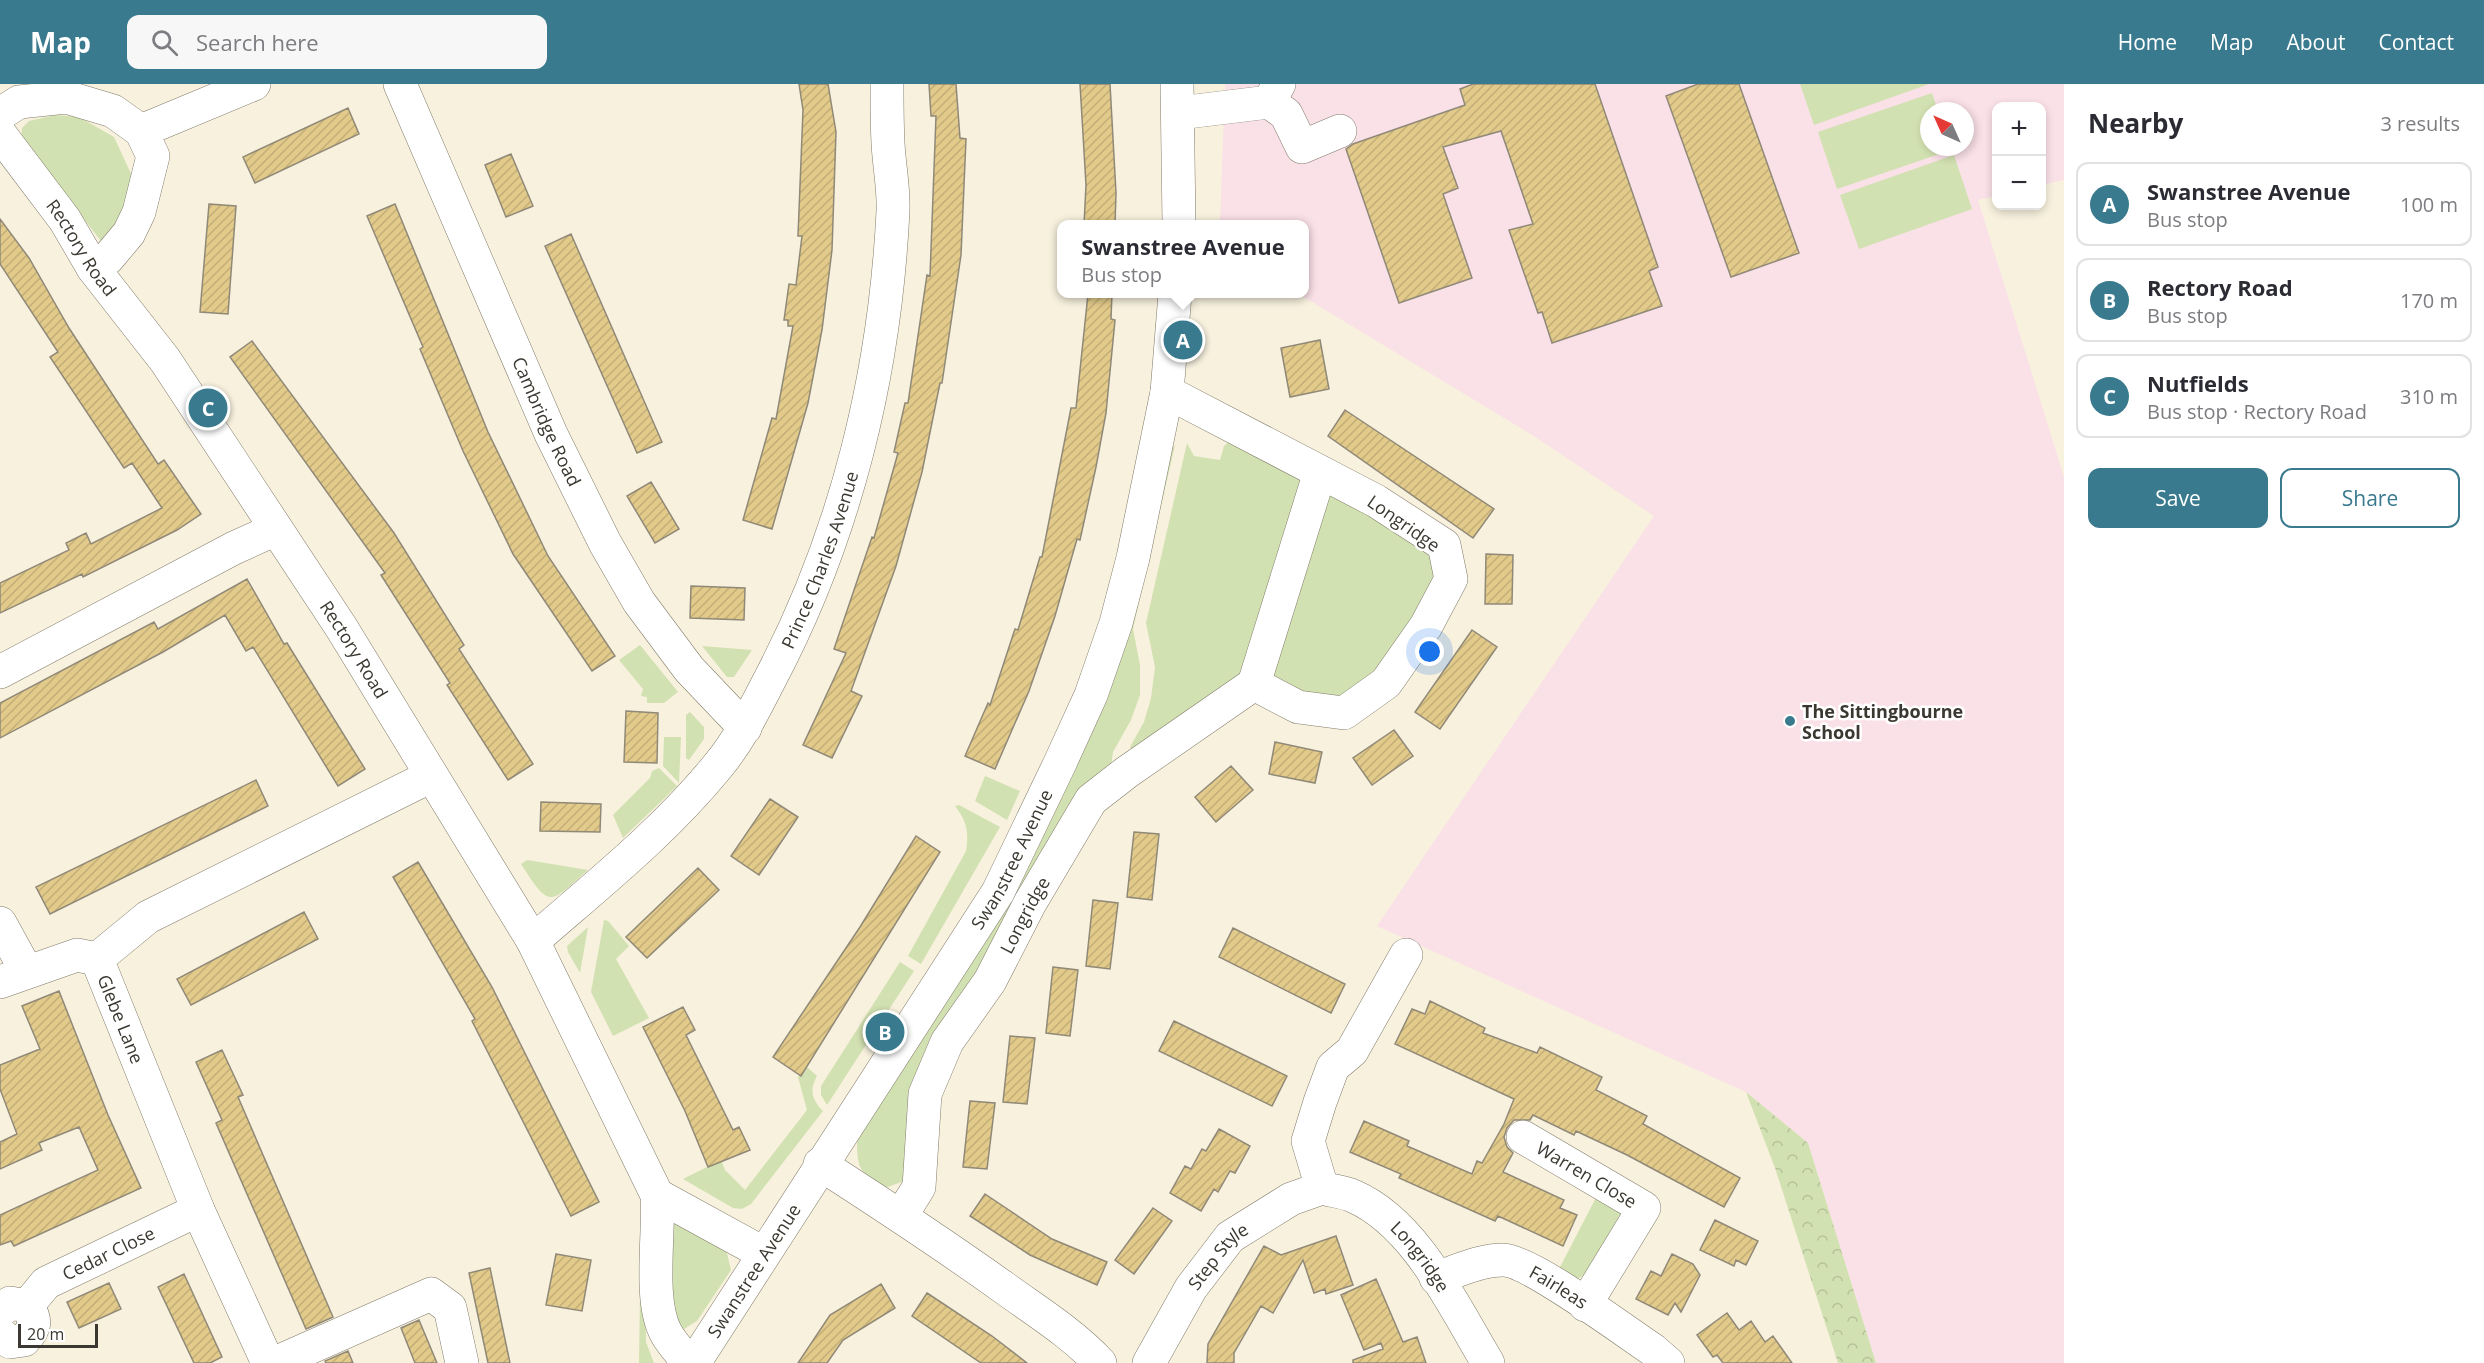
<!DOCTYPE html>
<html lang="en">
<head>
<meta charset="utf-8">
<style>
	body { margin:0; font-family:"Open Sans",sans-serif; background:#f7f7f7; color:#2b2b33 }
	.controls { position:absolute; right:18px; top:18px; display:grid; overflow:hidden; border-radius:12px; box-shadow:0 3px 9px #0003 }
	.controls button { width:54px; height:54px; display:grid; place-items:center; padding:0; border:0; border-bottom:2px solid #e1e1e2; background:#fff; color:#2b2b33; font:30px sans-serif }
	.compass { position:absolute; left:1920px; top:18px; width:54px; height:54px; border-radius:50%; background:#fff; box-shadow:0 3px 9px #0003; rotate:315deg }
	.scale { position:absolute; left:18px; bottom:15px; width:80px; box-sizing:border-box; padding-left:6px; border:3px solid #3a3830; border-top:0; font-size:16px; line-height:21px; white-space:nowrap; color:#3a3830; -webkit-text-stroke:4px #fff; paint-order:stroke }
	.you { position:absolute; left:1430px; top:568px; width:21px; height:21px; margin:-15px; border:4px solid #fff; border-radius:50%; background:#1a73e8; box-shadow:0 0 0 9px #1a73e833 }
	.badge { display:grid; place-items:center; width:39px; height:39px; border-radius:50%; background:#3a7a8e; color:#fff; font-size:20px; font-weight:700 }
	.pin { position:absolute; translate:-50% -50%; border:3px solid #fff; box-shadow:0 2px 6px #0006 }
	.popup { position:absolute; left:1057px; top:136px; width:252px; height:78px; box-sizing:border-box; display:grid; place-content:center; border-radius:12px; background:#fff; filter:drop-shadow(0 2px 4px #0005); font-size:20px; white-space:nowrap; color:#7c7c81 }
	.popup b { font-size:22px; color:#2b2b33 }
	.popup::after { content:''; position:absolute; left:50%; top:100%; margin-left:-12px; border:12px solid transparent; border-top-color:#fff }
	.list { margin:0; padding:0; list-style:none }
	h2 { display:flex; justify-content:space-between; align-items:center; height:78px; margin:0; padding:0 24px; font-size:26px }
	h2 small { font-size:20px; font-weight:400; color:#7c7c81 }
	.list li { display:grid; grid-template-columns:39px 1fr auto; gap:18px; align-items:center; box-sizing:border-box; height:84px; margin:0 12px 12px; padding:0 12px; border:2px solid #e1e1e2; border-radius:12px }
	.list b { display:block; font-size:22px; white-space:nowrap }
	.list p { margin:0; font-size:20px; white-space:nowrap; color:#7c7c81 }
	.list em { font-size:20px; font-style:normal; color:#7c7c81 }
	.actions { display:flex; gap:12px; padding:18px 24px }
	.actions a { flex:1; padding:14px 0; border:2px solid #3a7a8e; border-radius:12px; text-align:center; font-size:21px; color:#3a7a8e }
	.actions .main { background:#3a7a8e; color:#fff }
	.icon { flex:none; width:33px; height:33px; fill:none; stroke:currentColor; stroke-width:2; stroke-linecap:round; stroke-linejoin:round }
	.map { position:relative; flex:none; width:2064px; height:1279px; overflow:hidden }
	header { display:flex; align-items:center; gap:36px; box-sizing:border-box; height:84px; padding:0 30px; background:#3a7a8e; color:#fff }
	header strong { font-size:28px }
	nav { display:flex; gap:33px; margin-inline-start:auto; font-size:21px }
	.search { width:420px; height:54px; background:#f7f7f7; display:flex; align-items:center; gap:15px; box-sizing:border-box; padding:0 21px; border-radius:12px; color:#7c7c81; font-size:22px }
	main { display:flex }
	aside { flex:1; background:#fff }
	.map>svg:first-child { display:block }
</style>
</head>
<body>
<header>
<strong>Map</strong>
<div class="search"><svg class="icon" aria-label="search" viewBox="0 0 24 24"><circle cx="10" cy="10" r="6"/><path d="M15 15l6 6"/></svg>Search here</div>
<nav><a>Home</a><a>Map</a><a>About</a><a>Contact</a></nav>
</header>
<main>
<div class="map">
<svg width="2064" height="1279" viewBox="0 0 2064 1279">
	<defs>
		<pattern id="forest-crowns" width="20" height="18" patternUnits="userSpaceOnUse" patternTransform="scale(1.5)"><rect width="20" height="18" fill="#d2e1b1"/><path d="M2 6a3 3 0 1 1 6 0M12 15a3 3 0 1 1 6 0" fill="none" stroke="#b5c299"/></pattern>
		<pattern id="building-hatch" width="6" height="6" patternUnits="userSpaceOnUse" patternTransform="scale(1.5)"><rect width="6" height="6" fill="#e2ca8a"/><path d="M-1 1l2-2M0 6l6-6M5 7l2-2" fill="none" stroke="#c3ae77"/></pattern>
	</defs>
	<rect width="100%" height="100%" fill="#f8f1de"/>
	<!-- education -->
	<path fill="#fae0e7" fill-rule="evenodd" d="M 1225,0 L 2064,0 L 2064,96 L 2042,101 L 2042,22 L 1996,22 L 1996,112 L 1978,116 L 2064,393 L 2064,1279 L 1876,1279 L 1808,1059 L 1746,1008 L 1377,842 L 1654,432 L 1529,349 L 1299,210 L 1304,210 L 1304,140 L 1220,140 ZM 1929,27 L 1965,27 L 1965,63 L 1929,63 Z"/>
	<!-- grass -->
	<path fill="#d2e1b1" d="M 1800,0 L 1929,0 L 1814,41 Z
		M 1932,9 L 1938,27 L 1929,27 L 1929,63 L 1950,63 L 1951,66 L 1837,105 L 1818,48 Z
		M 55,31 L 79,33 L 114,53 L 133,94 L 125,132 L 101,157 L 21,55 L 22,44 L 29,37 Z
		M 1954,71 L 1972,125 L 1859,165 L 1840,111 Z
		M 1231,356 L 1444,461 L 1451,495 L 1344,629 L 1249,591 L 1133,669 L 1130,663 L 1144,638 L 1151,614 L 1155,583 L 1146,539 L 1187,359 L 1194,372 L 1220,376 L 1224,362 Z
		M 1175,361 L 1133,545 L 1140,581 L 1140,611 L 1131,636 L 1113,668 L 1110,691 L 1030,799 L 904,1097 L 885,1104 C 859,1087 857,1086 857,1054 L 1075,679 L 1106,619 L 1172,364 Z
		M 640,561 L 678,608 L 664,619 L 647,619 L 647,613 L 641,612 L 643,605 L 619,576 Z
		M 702,562 L 752,566 L 734,593 L 727,593 Z
		M 690,628 L 704,643 L 704,655 L 689,676 L 686,674 L 686,631 Z
		M 664,653 L 681,653 L 679,699 L 663,682 Z
		M 659,684 L 677,702 L 623,754 L 613,731 L 650,694 L 652,687 Z
		M 985,692 L 1020,707 L 1007,736 L 975,717 Z
		M 959,721 L 1000,743 L 921,880 L 908,872 L 966,767 C 969,747 967,738 955,722 Z
		M 527,776 L 588,786 C 550,819 551,827 521,780 Z
		M 604,836 L 608,837 L 629,862 L 616,875 L 649,934 L 613,952 L 591,908 Z
		M 588,843 L 580,889 L 568,868 L 567,862 Z
		M 900,878 L 914,887 L 827,1021 L 821,1011 L 821,1002 Z
		M 807,983 L 817,992 C 809,1006 812,1016 823,1027 L 751,1120 L 742,1125 L 733,1124 L 683,1095 L 721,1076 L 725,1086 L 745,1106 L 807,1026 L 798,993 Z
		M 1601,1104 L 1620,1123 L 1620,1131 C 1608,1156 1601,1183 1576,1196 L 1559,1185 Z
		M 680,1137 L 726,1165 L 731,1186 L 697,1237 L 684,1245 L 670,1241 L 670,1138 Z
		M 640,1210 L 645,1210 L 646,1258 L 654,1279 L 639,1279 Z"/>
	<!-- forest -->
	<path fill="url(#forest-crowns)" d="M 1746,1008 L 1808,1059 L 1876,1279 L 1838,1279 L 1775,1084 Z"/>
	<!-- building -->
	<path fill="url(#building-hatch)" stroke="#908978" stroke-width="1.5" d="M 799,0 L 828,0 L 836,48 L 832,166 L 822,246 L 808,319 L 772,445 L 743,436 L 772,334 L 776,335 L 793,242 L 788,242 L 788,236 L 784,236 L 789,200 L 796,201 L 802,152 L 798,152 L 803,26 Z
		M 929,0 L 956,0 L 960,54 L 966,55 L 961,171 L 942,299 L 940,299 L 922,388 L 896,482 L 851,607 L 862,612 L 832,674 L 803,661 L 846,569 L 834,565 L 872,453 L 874,454 L 898,369 L 894,368 L 905,319 L 908,319 L 927,191 L 930,192 L 936,32 L 931,32 Z
		M 1080,0 L 1110,0 L 1116,109 L 1115,141 L 1084,141 L 1086,101 Z
		M 1473,0 L 1595,0 L 1658,183 L 1649,187 L 1662,222 L 1552,259 L 1542,228 L 1538,229 L 1509,146 L 1533,140 L 1501,47 L 1443,63 L 1458,104 L 1443,110 L 1472,194 L 1399,219 L 1346,65 L 1353,60 L 1465,21 L 1460,5 Z
		M 1698,0 L 1739,0 L 1799,169 L 1731,193 L 1666,12 Z
		M 348,24 L 359,50 L 255,99 L 243,73 Z
		M 511,70 L 533,122 L 506,133 L 485,81 Z
		M 209,120 L 236,122 L 228,230 L 200,228 Z
		M 395,120 L 488,348 L 548,472 L 615,572 L 592,587 L 513,470 L 463,367 L 420,265 L 423,263 L 367,132 Z
		M 0,135 L 29,174 L 69,244 L 158,380 L 164,376 L 201,430 L 177,446 L 83,493 L 82,490 L 0,529 L 0,499 L 69,466 L 66,459 L 86,449 L 91,460 L 162,424 L 132,379 L 124,384 L 50,273 L 58,268 L 0,180 Z
		M 571,150 L 662,358 L 637,369 L 545,162 Z
		M 1088,210 L 1112,210 L 1111,235 L 1115,236 L 1106,329 L 1096,383 L 1080,456 L 1077,455 L 1055,532 L 1029,607 L 995,685 L 965,672 L 988,619 L 990,621 L 1015,545 L 1018,546 L 1040,473 L 1042,473 L 1071,324 L 1076,324 Z
		M 1320,256 L 1329,305 L 1290,313 L 1281,264 Z
		M 252,257 L 394,449 L 464,561 L 459,565 L 533,680 L 508,696 L 447,601 L 450,599 L 381,491 L 385,489 L 230,273 Z
		M 1345,326 L 1494,425 L 1473,454 L 1328,352 Z
		M 651,398 L 679,445 L 655,459 L 627,412 Z
		M 1486,470 L 1513,471 L 1512,520 L 1485,520 Z
		M 247,495 L 284,560 L 287,559 L 365,685 L 338,702 L 253,563 L 246,567 L 225,531 L 163,568 L 0,654 L 0,619 L 154,538 L 158,545 Z
		M 691,502 L 745,504 L 744,536 L 690,534 Z
		M 1472,546 L 1497,563 L 1440,645 L 1415,628 Z
		M 626,627 L 658,629 L 657,679 L 624,678 Z
		M 1394,646 L 1413,672 L 1372,701 L 1353,674 Z
		M 1275,658 L 1322,668 L 1315,699 L 1269,690 Z
		M 1231,682 L 1253,706 L 1216,738 L 1195,713 Z
		M 256,696 L 268,722 L 50,830 L 36,803 Z
		M 770,715 L 798,733 L 759,791 L 731,772 Z
		M 541,718 L 601,720 L 600,748 L 540,747 Z
		M 1134,748 L 1159,750 L 1152,816 L 1127,813 Z
		M 916,752 L 940,768 L 801,992 L 773,973 L 860,843 Z
		M 418,778 L 492,903 L 599,1118 L 571,1132 L 472,937 L 475,935 L 393,793 Z
		M 698,784 L 719,806 L 647,874 L 626,853 Z
		M 1093,816 L 1118,819 L 1110,885 L 1086,882 Z
		M 304,828 L 318,855 L 191,921 L 177,895 Z
		M 1233,844 L 1345,900 L 1331,929 L 1219,873 Z
		M 1053,883 L 1078,886 L 1070,952 L 1046,949 Z
		M 59,907 L 108,1031 L 141,1104 L 14,1162 L 11,1157 L 0,1161 L 0,1131 L 98,1086 L 79,1043 L 39,1059 L 42,1066 L 0,1085 L 0,1058 L 17,1050 L 0,1005 L 0,981 L 40,965 L 22,922 Z
		M 1430,917 L 1485,944 L 1483,949 L 1537,969 L 1540,963 L 1602,993 L 1596,1006 L 1647,1032 L 1643,1040 L 1740,1094 L 1724,1123 L 1627,1071 L 1576,1047 L 1574,1051 L 1533,1031 L 1530,1036 L 1514,1036 L 1507,1044 L 1504,1053 L 1507,1063 L 1513,1069 L 1503,1088 L 1564,1116 L 1560,1124 L 1577,1131 L 1563,1162 L 1498,1132 L 1495,1137 L 1399,1094 L 1401,1090 L 1350,1068 L 1364,1037 L 1409,1057 L 1407,1062 L 1472,1090 L 1477,1077 L 1482,1079 L 1504,1040 L 1514,1015 L 1395,960 L 1412,925 L 1425,930 Z
		M 683,923 L 695,946 L 686,951 L 733,1046 L 739,1043 L 750,1066 L 708,1083 L 685,1027 L 643,943 Z
		M 1174,937 L 1287,992 L 1272,1022 L 1159,967 Z
		M 1010,952 L 1035,954 L 1027,1020 L 1003,1018 Z
		M 222,966 L 243,1011 L 238,1013 L 333,1233 L 306,1245 L 216,1039 L 222,1036 L 196,978 Z
		M 970,1017 L 995,1019 L 987,1085 L 963,1083 Z
		M 1219,1045 L 1250,1062 L 1235,1089 L 1230,1087 L 1218,1108 L 1214,1105 L 1201,1127 L 1170,1109 L 1185,1082 L 1191,1085 L 1202,1065 L 1206,1067 Z
		M 985,1110 L 1052,1155 L 1107,1178 L 1097,1201 L 1030,1171 L 970,1132 Z
		M 1153,1124 L 1172,1137 L 1134,1190 L 1115,1176 Z
		M 1715,1136 L 1758,1157 L 1746,1181 L 1736,1176 L 1734,1182 L 1700,1166 Z
		M 1336,1152 L 1353,1201 L 1326,1210 L 1325,1205 L 1314,1209 L 1303,1176 L 1273,1229 L 1261,1222 L 1234,1269 L 1234,1279 L 1207,1279 L 1208,1260 L 1264,1162 L 1281,1171 Z
		M 556,1170 L 591,1176 L 582,1227 L 546,1221 Z
		M 1672,1170 L 1693,1180 L 1700,1191 L 1681,1228 L 1675,1219 L 1668,1231 L 1636,1215 L 1651,1187 L 1661,1192 Z
		M 490,1184 L 510,1279 L 488,1279 L 469,1189 Z
		M 184,1190 L 222,1273 L 210,1279 L 194,1279 L 158,1203 Z
		M 1376,1195 L 1403,1258 L 1417,1253 L 1426,1279 L 1353,1279 L 1353,1276 L 1383,1265 L 1381,1259 L 1364,1266 L 1341,1211 Z
		M 109,1199 L 121,1225 L 79,1244 L 67,1218 Z
		M 881,1200 L 895,1224 L 843,1256 L 827,1279 L 798,1279 L 830,1231 Z
		M 927,1209 L 992,1252 L 1027,1279 L 981,1279 L 912,1232 Z
		M 1727,1229 L 1739,1246 L 1751,1237 L 1765,1258 L 1773,1252 L 1792,1279 L 1723,1279 L 1717,1271 L 1713,1273 L 1697,1251 Z
		M 419,1236 L 437,1279 L 415,1279 L 401,1244 Z
		M 348,1267 L 353,1279 L 326,1279 L 325,1277 Z"/>
	<g fill="none" stroke-linecap="round" stroke-linejoin="round">
		<!-- minor casing -->
		<g stroke="#817b6a" stroke-width="34">
			<g id="minor">
				<path id="s1" d="M 400,0 L 551,350 L 605,459 L 639,518 L 689,585 L 745,644"/>
				<path d="M 1177,0 L 1179,140"/>
				<path d="M 1269,18 L 1286,30 L 1302,63 L 1340,47"/>
				<path d="M 1179,29 L 1269,18 L 1279,0"/>
				<path d="M 0,30 L 19,18 L 66,13 L 113,27 L 141,47 L 153,72 L 139,128 L 129,149 L 108,174 L 93,184"/>
				<path d="M 141,47 L 254,0"/>
				<path id="s2" d="M 0,50 L 65,136 L 93,184 L 165,276 L 341,543 L 533,857 L 657,1111 C 660,1149 648,1216 666,1249 C 672,1260 681,1269 689,1279"/>
				<path d="M 0,588 L 234,464 L 276,445"/>
				<path d="M 1254,600 L 1320,388"/>
				<path d="M 0,839 L 27,888"/>
				<path id="s3" d="M 533,857 C 596,802 664,748 717,683 C 739,657 754,626 770,595 C 846,451 885,290 893,127 C 894,104 889,81 888,59 C 887,39 887,19 887,0"/>
				<path d="M 0,898 L 77,871 L 97,875"/>
				<path id="s4" d="M 1523,1053 L 1644,1124 L 1585,1221"/>
				<path d="M 820,1080 C 882,1120 943,1160 1003,1203 C 1036,1227 1072,1249 1100,1279"/>
				<path d="M 1322,1104 L 1308,1057 L 1320,1018 L 1333,983 L 1352,967 L 1406,871"/>
				<path id="s5" d="M 1322,1104 C 1332,1107 1344,1108 1353,1112 C 1416,1139 1454,1223 1488,1279"/>
				<path d="M 657,1111 L 763,1169"/>
				<path id="s6" d="M 901,1132 L 919,1103 L 925,1010 L 947,958 L 990,897 L 1030,819 L 1091,716 L 1127,688 L 1254,600 L 1298,623 L 1344,629 L 1386,599 L 1426,542 L 1451,495 L 1444,461 L 1376,417 L 1167,308"/>
				<path id="s7" d="M 1436,1194 C 1458,1187 1480,1176 1503,1176 C 1529,1176 1626,1248 1653,1266 L 1668,1279"/>
				<path id="s8" d="M 27,1222 L 46,1199 L 198,1126"/>
				<path d="M 0,1227 L 10,1219 L 27,1222 C 37,1236 36,1244 24,1256 L 10,1258 L 0,1250"/>
				<path d="M 268,1279 L 198,1126 L 97,875 L 148,833 L 431,692"/>
				<path d="M 275,1279 L 431,1210 L 450,1224 L 462,1279"/>
				<path id="s9" d="M 694,1279 L 998,808 L 1060,679 L 1091,611 L 1116,539 L 1133,474 L 1167,308 L 1175,210"/>
				<path id="s10" d="M 1149,1279 L 1191,1204 L 1230,1153 L 1291,1115 L 1322,1104"/>
			</g>
		</g>
		<!-- minor -->
		<use href="#minor" stroke="#fff" stroke-width="33"/>
	</g>
	<!-- markers -->
	<circle fill="#3a7a8e" stroke="#fff" stroke-width="2" cx="1790" cy="637" r="6"/>
	<g text-anchor="middle" dominant-baseline="central" stroke-width="5" stroke-linejoin="round" paint-order="stroke">
		<!-- street labels -->
		<g font-size="18" fill="#3a3830" stroke="#fff">
			<text stroke="none"><textPath href="#s2" startOffset="140">Rectory Road</textPath></text>
			<text stroke="none"><textPath href="#s1" startOffset="368">Cambridge Road</textPath></text>
			<text transform="translate(1404 439) rotate(35)">Longridge</text>
			<text stroke="none"><textPath href="#s3" startOffset="486">Prince Charles Avenue</textPath></text>
			<text stroke="none"><textPath href="#s2" startOffset="626">Rectory Road</textPath></text>
			<text stroke="none"><textPath href="#s9" startOffset="596">Swanstree Avenue</textPath></text>
			<text stroke="none"><textPath href="#s6" startOffset="333">Longridge</textPath></text>
			<text transform="translate(121 935) rotate(68)">Glebe Lane</text>
			<text stroke="none"><textPath href="#s4" startOffset="74">Warren Close</textPath></text>
			<text stroke="none"><textPath href="#s8" startOffset="99">Cedar Close</textPath></text>
			<text stroke="none"><textPath href="#s10" startOffset="128">Step Style</textPath></text>
			<text stroke="none"><textPath href="#s5" startOffset="124">Longridge</textPath></text>
			<text stroke="none"><textPath href="#s9" startOffset="110">Swanstree Avenue</textPath></text>
			<text stroke="none"><textPath href="#s7" startOffset="132">Fairleas</textPath></text>
		</g>
		<!-- poi labels -->
		<g font-size="18" font-weight="bold" fill="#3a3830" stroke="#fff" text-anchor="start">
			<text x="1802" y="627">The Sittingbourne<tspan x="1802" dy="21">School</tspan></text>
		</g>
	</g>
</svg>
<div class="controls">
<button>+</button>
<button>−</button>
</div>
<svg class="compass" viewBox="-18 -18 36 36"><path d="M0-13l5 13h-10z" fill="#e53935"/><path d="M0 13l5-13h-10z" fill="#7c7c81"/></svg>
<div class="scale">20 m</div>
<div class="you"></div>
<div class="pin badge" style="left:1183px;top:256px">A</div>
<div class="popup"><b>Swanstree Avenue</b>Bus stop</div>
<div class="pin badge" style="left:885px;top:948px">B</div>
<div class="pin badge" style="left:208px;top:324px">C</div>
</div>
<aside>
<h2>Nearby<small>3 results</small></h2>
<ul class="list">
<li><span class="badge">A</span><div><b>Swanstree Avenue</b><p>Bus stop</p></div><em>100 m</em></li>
<li><span class="badge">B</span><div><b>Rectory Road</b><p>Bus stop</p></div><em>170 m</em></li>
<li><span class="badge">C</span><div><b>Nutfields</b><p>Bus stop · Rectory Road</p></div><em>310 m</em></li>
</ul>
<div class="actions"><a class="main">Save</a><a>Share</a></div>
</aside>
</main>
</body>
</html>
